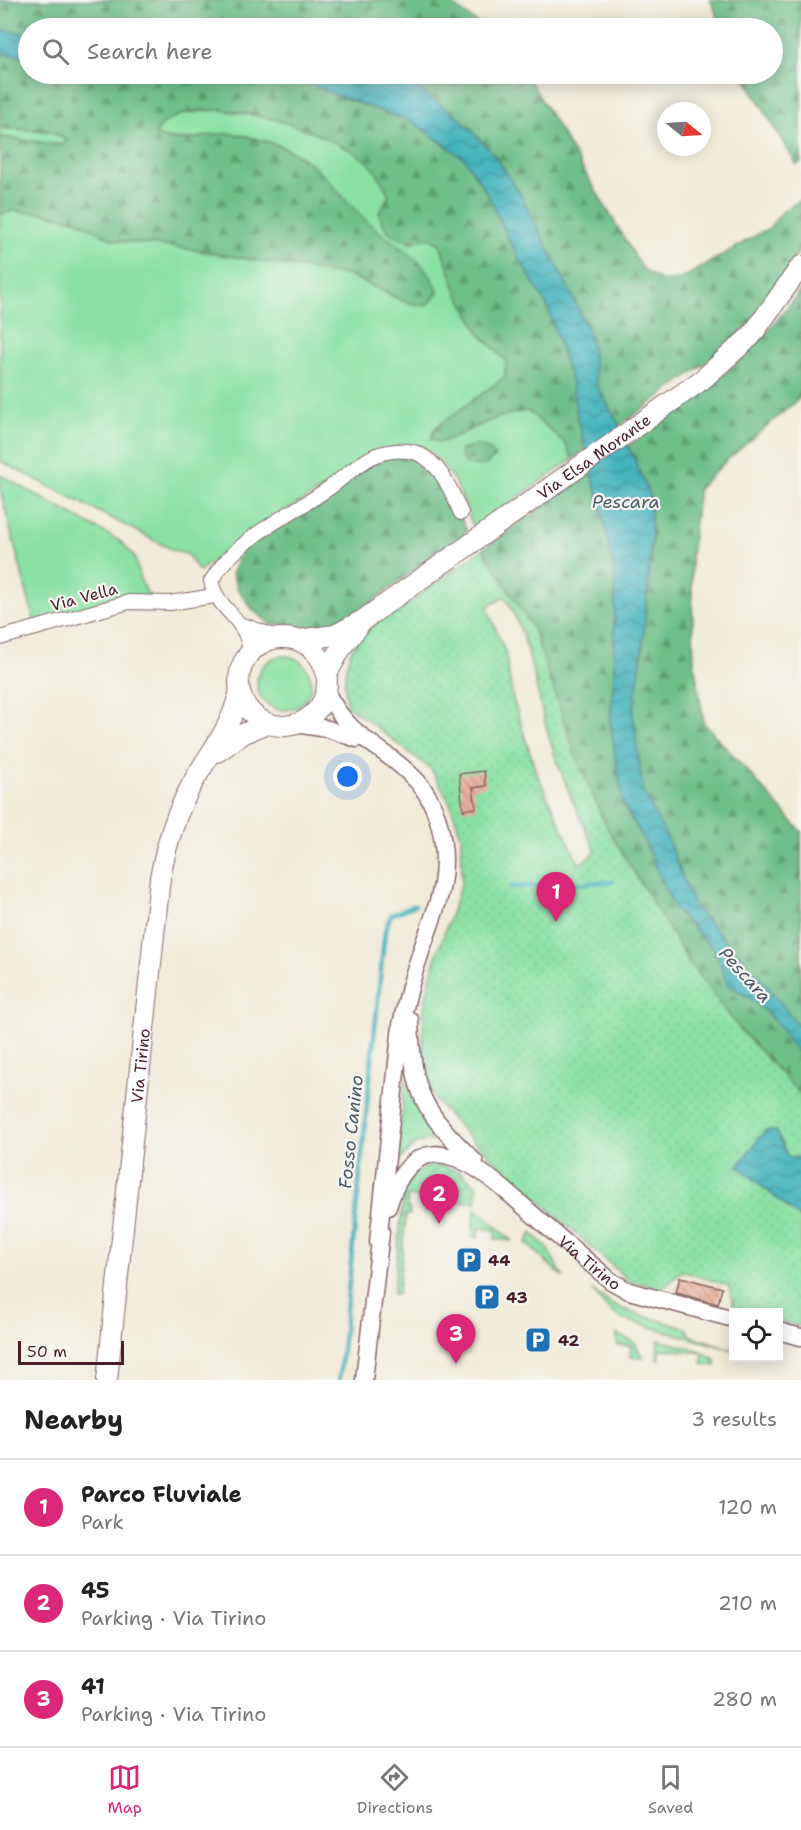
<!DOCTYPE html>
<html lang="en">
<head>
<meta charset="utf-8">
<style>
	body { margin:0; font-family:"Shantell Sans",sans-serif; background:#f6f6f6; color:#222 }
	.controls { position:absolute; right:18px; bottom:18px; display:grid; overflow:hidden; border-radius:0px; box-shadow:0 3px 15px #0003 }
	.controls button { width:54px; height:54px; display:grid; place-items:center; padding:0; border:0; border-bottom:2px solid #e0e0e0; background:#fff; color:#222; font:30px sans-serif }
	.compass { position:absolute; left:657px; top:102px; width:54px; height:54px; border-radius:50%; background:#fff; box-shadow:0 3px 15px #0003; rotate:108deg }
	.scale { position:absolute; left:18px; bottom:15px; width:106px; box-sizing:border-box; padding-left:6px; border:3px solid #4a1f2b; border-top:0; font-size:16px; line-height:21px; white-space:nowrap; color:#4a1f2b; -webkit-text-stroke:4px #f6f6f2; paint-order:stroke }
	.you { position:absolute; left:348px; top:777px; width:21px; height:21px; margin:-15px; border:4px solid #fff; border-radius:50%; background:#1a73e8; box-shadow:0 0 0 9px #1a73e833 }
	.badge { display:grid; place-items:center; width:39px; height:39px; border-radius:50%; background:#db2777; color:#fff; font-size:20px; font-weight:700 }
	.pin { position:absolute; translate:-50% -50px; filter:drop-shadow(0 2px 3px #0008) }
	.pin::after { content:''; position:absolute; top:32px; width:21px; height:18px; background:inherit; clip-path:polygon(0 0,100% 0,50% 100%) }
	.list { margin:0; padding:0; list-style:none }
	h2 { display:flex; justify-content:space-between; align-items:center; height:78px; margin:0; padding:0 24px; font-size:26px }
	h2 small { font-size:20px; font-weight:400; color:#767676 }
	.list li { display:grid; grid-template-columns:39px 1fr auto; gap:18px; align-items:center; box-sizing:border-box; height:96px; padding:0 24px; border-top:2px solid #e0e0e0 }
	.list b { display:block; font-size:22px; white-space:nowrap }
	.list p { margin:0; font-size:20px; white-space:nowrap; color:#767676 }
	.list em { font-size:20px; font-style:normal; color:#767676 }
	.icon { flex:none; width:33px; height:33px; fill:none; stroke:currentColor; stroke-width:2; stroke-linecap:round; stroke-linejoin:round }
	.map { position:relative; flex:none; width:801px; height:1380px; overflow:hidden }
	.search { position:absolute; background:#fff; box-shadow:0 3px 15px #0003; left:18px; right:18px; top:18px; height:66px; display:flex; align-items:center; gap:15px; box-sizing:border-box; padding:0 21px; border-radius:33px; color:#767676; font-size:22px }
	.sheet { height:366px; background:#fff }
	nav { display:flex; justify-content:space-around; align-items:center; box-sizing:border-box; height:84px; border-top:2px solid #e0e0e0; background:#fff; font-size:16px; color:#767676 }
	nav a { display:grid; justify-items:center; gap:3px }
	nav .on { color:#db2777 }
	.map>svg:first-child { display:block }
</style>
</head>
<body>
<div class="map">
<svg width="801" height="1380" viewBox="0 0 801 1380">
	<defs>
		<pattern id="forest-firs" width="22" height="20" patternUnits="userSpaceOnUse" patternTransform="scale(1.5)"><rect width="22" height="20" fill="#6fbf8a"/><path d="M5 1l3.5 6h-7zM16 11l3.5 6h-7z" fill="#5d9b71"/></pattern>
		<pattern id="park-dots" width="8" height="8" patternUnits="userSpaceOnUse" patternTransform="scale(1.5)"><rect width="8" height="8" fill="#8ae1a4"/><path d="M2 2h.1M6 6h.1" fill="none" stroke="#79c18d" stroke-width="1.8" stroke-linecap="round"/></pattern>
		<pattern id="garden-furrows" width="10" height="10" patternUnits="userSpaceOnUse" patternTransform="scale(1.5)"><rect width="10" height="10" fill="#8ae1a4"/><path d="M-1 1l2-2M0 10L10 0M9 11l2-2" fill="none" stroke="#79c18d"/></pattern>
		<pattern id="water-waves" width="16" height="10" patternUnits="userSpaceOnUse" patternTransform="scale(1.5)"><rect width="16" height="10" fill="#44b4bd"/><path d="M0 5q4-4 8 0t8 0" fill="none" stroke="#3b929a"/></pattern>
		<pattern id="building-back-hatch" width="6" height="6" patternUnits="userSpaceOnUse" patternTransform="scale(1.5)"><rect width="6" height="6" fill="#eab1a1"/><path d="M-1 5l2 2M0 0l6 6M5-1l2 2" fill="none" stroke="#c08f83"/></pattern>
	</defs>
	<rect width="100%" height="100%" fill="#f6f6f2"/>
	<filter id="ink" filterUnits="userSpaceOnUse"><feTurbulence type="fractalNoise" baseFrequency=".0167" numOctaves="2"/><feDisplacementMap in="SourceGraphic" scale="12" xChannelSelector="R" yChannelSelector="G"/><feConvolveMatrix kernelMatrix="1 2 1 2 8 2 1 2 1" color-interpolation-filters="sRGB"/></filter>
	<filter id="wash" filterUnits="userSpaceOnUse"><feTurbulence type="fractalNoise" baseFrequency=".008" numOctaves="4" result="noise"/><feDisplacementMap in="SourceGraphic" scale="24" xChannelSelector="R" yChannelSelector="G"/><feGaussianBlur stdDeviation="1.35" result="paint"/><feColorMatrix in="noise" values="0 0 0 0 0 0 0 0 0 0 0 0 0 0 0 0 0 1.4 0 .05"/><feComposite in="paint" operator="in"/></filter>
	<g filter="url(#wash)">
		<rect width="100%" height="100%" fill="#f1ebd9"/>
		<!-- grass -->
		<path fill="#8ae1a4" stroke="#6a8068" stroke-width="1.5" d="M 220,110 C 269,116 326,130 366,160 C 376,168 383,184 389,195 L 379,213 L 411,242 L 429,238 L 440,244 L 458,294 L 480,334 L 506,361 L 505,377 L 435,428 L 457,436 C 480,423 502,413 528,411 L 565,443 L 573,459 L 474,528 C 460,494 447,444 401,444 L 269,520 L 199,571 L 187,554 L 177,552 L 0,461 L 0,214 L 13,211 L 42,213 L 79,221 L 114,240 L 181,248 L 351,276 L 403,301 L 430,303 L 438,292 C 427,260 395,246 371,225 C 331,192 319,154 261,140 C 250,137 233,132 221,134 C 197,136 178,146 155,134 C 168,111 195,112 220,110 Z
			M 0,128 L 50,131 L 68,140 L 61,145 L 0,137 Z
			M 0,475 L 120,541 L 134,556 L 141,581 L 151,599 L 35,624 L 0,489 Z
			M257 683a27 27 0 1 1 54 0a27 27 0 1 1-54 0Z
			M 405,1079 L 417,1109 L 439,1139 L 417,1143 L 398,1161 Z
			M 475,1208 L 477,1209 L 512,1241 L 495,1239 L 496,1230 L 479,1228 L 478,1238 L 472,1237 Z
			M 532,1233 L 547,1248 L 564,1278 L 526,1243 Z
			M 592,1290 L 613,1305 L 633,1313 L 686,1328 L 690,1335 L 733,1350 L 622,1319 L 608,1309 Z
			M 617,1334 L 635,1343 L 643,1358 L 630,1357 L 631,1346 L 617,1345 Z
			M 658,1340 L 699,1350 L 716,1360 L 716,1366 L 702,1364 L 703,1353 L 661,1349 L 659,1360 L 657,1360 Z"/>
		<!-- forest -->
		<path fill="url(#forest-firs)" stroke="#5c6f5a" stroke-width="1.5" d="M 0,0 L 446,0 L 484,28 L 28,28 L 28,34 L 0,30 Z
			M 710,0 L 801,0 L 801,162 L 797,165 L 742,74 L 772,74 L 772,28 L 723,28 Z
			M 0,53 L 28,57 L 28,74 L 287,74 L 338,96 L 413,122 L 465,159 L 488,195 L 509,240 L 548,308 L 572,384 L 577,417 L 587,448 L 573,459 L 565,443 L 528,411 C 495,414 470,432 439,443 L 431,439 L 435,428 L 505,377 L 506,361 L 480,334 L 458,294 L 440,244 L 429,238 C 404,244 386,239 379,213 L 389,195 C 383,184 376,168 366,161 C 327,130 188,80 155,134 C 178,146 197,136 221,134 C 233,132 250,137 261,140 C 320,154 330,191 371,225 C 395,246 427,260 438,291 L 430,303 L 422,306 L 403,301 L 351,276 L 181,248 L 113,240 L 79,221 L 42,213 L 13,211 L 0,214 L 0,137 L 61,145 L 67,140 L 50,131 L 0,128 Z
			M 374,74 L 526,74 L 642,268 C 656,279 663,284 681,279 L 769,228 L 783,211 L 801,200 L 801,248 L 757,315 L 729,346 L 619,426 L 597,386 L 590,335 L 574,299 L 520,194 L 496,157 L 419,89 Z
			M 801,289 L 801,397 L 727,460 L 699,488 L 691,556 L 694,662 L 704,723 L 801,831 L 801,1028 L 694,906 L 668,840 L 642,791 L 633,714 L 642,653 L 652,539 L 650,495 L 628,446 C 697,398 753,359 801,289 Z
			M 476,445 L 491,450 L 495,457 L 485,465 L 468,465 L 461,458 L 461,450 Z
			M 401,455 C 440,464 450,497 467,531 L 336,628 L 317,631 L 294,625 L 270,624 L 253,610 L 237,588 L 232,573 L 238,557 L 248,545 L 379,458 Z
			M 591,472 L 603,515 L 615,578 L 614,679 L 610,720 L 623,804 L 643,838 L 674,908 L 716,952 L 728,985 C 756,999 790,1026 800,1057 C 801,1068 801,1084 801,1095 L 741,1031 L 688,961 L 606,826 L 576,757 L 533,629 L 483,549 Z"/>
		<!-- park -->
		<path fill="url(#park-dots)" stroke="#6a8068" stroke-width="1.5" fill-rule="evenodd" d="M 483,549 L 533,629 L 576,757 L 606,826 L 688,961 L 741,1031 L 801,1095 L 801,1157 L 792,1158 L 787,1155 L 777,1131 L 738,1166 L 801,1219 L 801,1327 L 779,1321 L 778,1312 L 750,1312 L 734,1308 L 729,1286 L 682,1271 L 662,1289 L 629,1281 L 468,1136 L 434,1099 L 422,1058 L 424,1006 L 434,963 L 462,882 L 461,836 L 450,803 L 431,769 L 347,705 C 339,658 352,640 390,612 L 394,613 ZM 505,597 C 531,640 535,690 549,737 C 561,777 579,815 596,852 L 579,864 L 536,772 L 513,699 L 505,652 L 487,607 Z"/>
		<!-- garden -->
		<path fill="url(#garden-furrows)" stroke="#6a8068" stroke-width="1.5" d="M 436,1165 L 459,1171 L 477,1186 L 476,1203 L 457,1201 L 458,1191 L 426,1188 L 424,1199 L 408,1196 L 407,1208 L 410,1209 L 410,1215 L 406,1215 L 398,1294 L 393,1294 L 404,1191 C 410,1175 420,1167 436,1165 Z"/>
		<!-- water -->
		<path fill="url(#water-waves)" stroke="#476a74" stroke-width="1.5" d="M 0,30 L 28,34 L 28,57 L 0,53 Z
			M 287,74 L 374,74 L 419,89 L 463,121 L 496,157 L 520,194 L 574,299 L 590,335 L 597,386 L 617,421 L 650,495 L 652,539 L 642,653 L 633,714 L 643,791 L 668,840 L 694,906 L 762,980 L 801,1028 L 801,1058 C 781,1026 762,1002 728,985 L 716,952 L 674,908 L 643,838 L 623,804 L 610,720 L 614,679 L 615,578 L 603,515 L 577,417 L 572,384 L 548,308 L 509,240 L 488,195 L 465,159 L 413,122 L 338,96 Z
			M 765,1130 L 777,1131 L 787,1155 L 792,1158 L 801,1157 L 801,1219 L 738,1166 Z"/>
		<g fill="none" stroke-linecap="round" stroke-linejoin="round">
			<!-- stream -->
			<path stroke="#44b4bd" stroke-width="4.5" d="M 510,887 L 613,882
				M 339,1380 L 385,930 L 391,915 L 415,905"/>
		</g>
		<g id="blocks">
			<!-- building -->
			<path fill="url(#building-back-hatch)" d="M 484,771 L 486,786 L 473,788 L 476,808 L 463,810 L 459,774 Z
				M 680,1277 L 722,1288 L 718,1304 L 676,1293 Z"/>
		</g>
	</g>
	<g filter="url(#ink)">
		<use href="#blocks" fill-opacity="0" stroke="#846668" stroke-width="1.5"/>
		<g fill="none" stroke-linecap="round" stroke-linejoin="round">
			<!-- minor casing -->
			<g stroke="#846668" stroke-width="16">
				<path id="minor" d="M 243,625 L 280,638
					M 0,638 L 129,602 L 170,603 L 214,596
					M 250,653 C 247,616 218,613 211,581 C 237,538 285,518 325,491 C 341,480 357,464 374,456 C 386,451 407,448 419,454 C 442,465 451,491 461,513"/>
			</g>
			<!-- tertiary casing -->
			<g stroke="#846668" stroke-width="19">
				<g id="tertiary">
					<path d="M 326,691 C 351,741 378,742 413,777 C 440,803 448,848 442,884 C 438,909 426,934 419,958 C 411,980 406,1002 401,1025 L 378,1242"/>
					<path d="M 296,724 L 328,729 L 357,739"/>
					<path d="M 410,1020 C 413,1095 422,1110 475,1162"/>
					<path id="s1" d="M 388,1207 C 419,1105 488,1175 537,1218 C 561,1239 586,1260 611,1281 L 629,1291 L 734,1319"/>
					<path d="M 778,1331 L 801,1337"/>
					<path d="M 364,1380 L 381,1232"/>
				</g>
			</g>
			<!-- secondary casing -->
			<g stroke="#846668" stroke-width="22">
				<g id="secondary">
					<circle cx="283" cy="682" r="44"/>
					<path id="s2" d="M 298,640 L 335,635 L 363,620 L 703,379 L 751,336 L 801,266"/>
					<path d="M 326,675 L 343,645 L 358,627"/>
					<path d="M 217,752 L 243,734 L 267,723"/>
					<path id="s3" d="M 107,1380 L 160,878 C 166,845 175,815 191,786 C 211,749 229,734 240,691"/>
				</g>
			</g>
			<!-- minor -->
			<use href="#minor" stroke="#fff" stroke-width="14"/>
			<!-- tertiary -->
			<use href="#tertiary" stroke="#fff" stroke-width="16"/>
			<!-- secondary -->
			<use href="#secondary" stroke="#fff" stroke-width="20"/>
		</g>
	</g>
	<!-- icons -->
	<defs>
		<g id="parking-square" transform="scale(1.35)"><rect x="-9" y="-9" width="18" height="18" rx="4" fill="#1f6fb2" stroke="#f6f6f2"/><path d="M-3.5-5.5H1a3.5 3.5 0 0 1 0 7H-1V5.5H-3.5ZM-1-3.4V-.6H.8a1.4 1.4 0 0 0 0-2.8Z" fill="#fff"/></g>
	</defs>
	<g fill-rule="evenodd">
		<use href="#parking-square" x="469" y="1260"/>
		<use href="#parking-square" x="487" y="1297"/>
		<use href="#parking-square" x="538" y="1340"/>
	</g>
	<g text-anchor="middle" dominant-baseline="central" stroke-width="4.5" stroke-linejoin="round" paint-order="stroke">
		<!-- street labels -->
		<g font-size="16" fill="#4a1f2b" stroke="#f6f6f2">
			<text stroke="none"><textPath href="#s2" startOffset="352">Via Elsa Morante</textPath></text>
			<text transform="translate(84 597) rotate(-15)">Via Vella</text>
			<text stroke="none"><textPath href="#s3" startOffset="316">Via Tirino</textPath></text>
			<text stroke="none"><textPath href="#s1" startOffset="267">Via Tirino</textPath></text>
		</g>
		<!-- poi labels -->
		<g font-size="16" font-weight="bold" fill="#4a1f2b" stroke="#f6f6f2" text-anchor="start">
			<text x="488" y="1260">44</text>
			<text x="506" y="1297">43</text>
			<text x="558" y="1340">42</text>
		</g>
		<!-- water labels -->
		<g font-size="18" font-style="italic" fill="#485b65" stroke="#f6f6f2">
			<text x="626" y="502">Pescara</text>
			<text transform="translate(745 975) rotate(48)">Pescara</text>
			<text transform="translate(351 1132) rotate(-84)">Fosso Canino</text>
		</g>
	</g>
</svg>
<div class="controls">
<button><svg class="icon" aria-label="locate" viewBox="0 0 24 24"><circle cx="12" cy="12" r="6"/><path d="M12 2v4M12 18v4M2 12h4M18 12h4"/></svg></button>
</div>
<svg class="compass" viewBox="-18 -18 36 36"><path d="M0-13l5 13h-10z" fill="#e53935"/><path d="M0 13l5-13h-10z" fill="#767676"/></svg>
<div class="scale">50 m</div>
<div class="you"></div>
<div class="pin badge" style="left:556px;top:922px">1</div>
<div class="pin badge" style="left:439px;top:1224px">2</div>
<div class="pin badge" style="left:456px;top:1364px">3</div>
<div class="search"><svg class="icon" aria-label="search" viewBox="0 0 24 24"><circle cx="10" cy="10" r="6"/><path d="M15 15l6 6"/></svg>Search here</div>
</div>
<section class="sheet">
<h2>Nearby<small>3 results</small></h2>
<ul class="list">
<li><span class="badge">1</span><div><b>Parco Fluviale</b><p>Park</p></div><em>120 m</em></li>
<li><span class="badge">2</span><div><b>45</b><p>Parking · Via Tirino</p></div><em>210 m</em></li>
<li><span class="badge">3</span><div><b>41</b><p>Parking · Via Tirino</p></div><em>280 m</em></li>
</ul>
</section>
<nav>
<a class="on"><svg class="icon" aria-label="map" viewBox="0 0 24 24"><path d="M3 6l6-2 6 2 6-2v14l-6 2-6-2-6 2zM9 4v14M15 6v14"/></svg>Map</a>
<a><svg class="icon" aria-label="directions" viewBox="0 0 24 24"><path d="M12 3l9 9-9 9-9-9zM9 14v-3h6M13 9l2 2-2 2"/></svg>Directions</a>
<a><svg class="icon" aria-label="saved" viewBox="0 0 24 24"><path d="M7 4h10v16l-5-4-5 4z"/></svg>Saved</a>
</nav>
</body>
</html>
